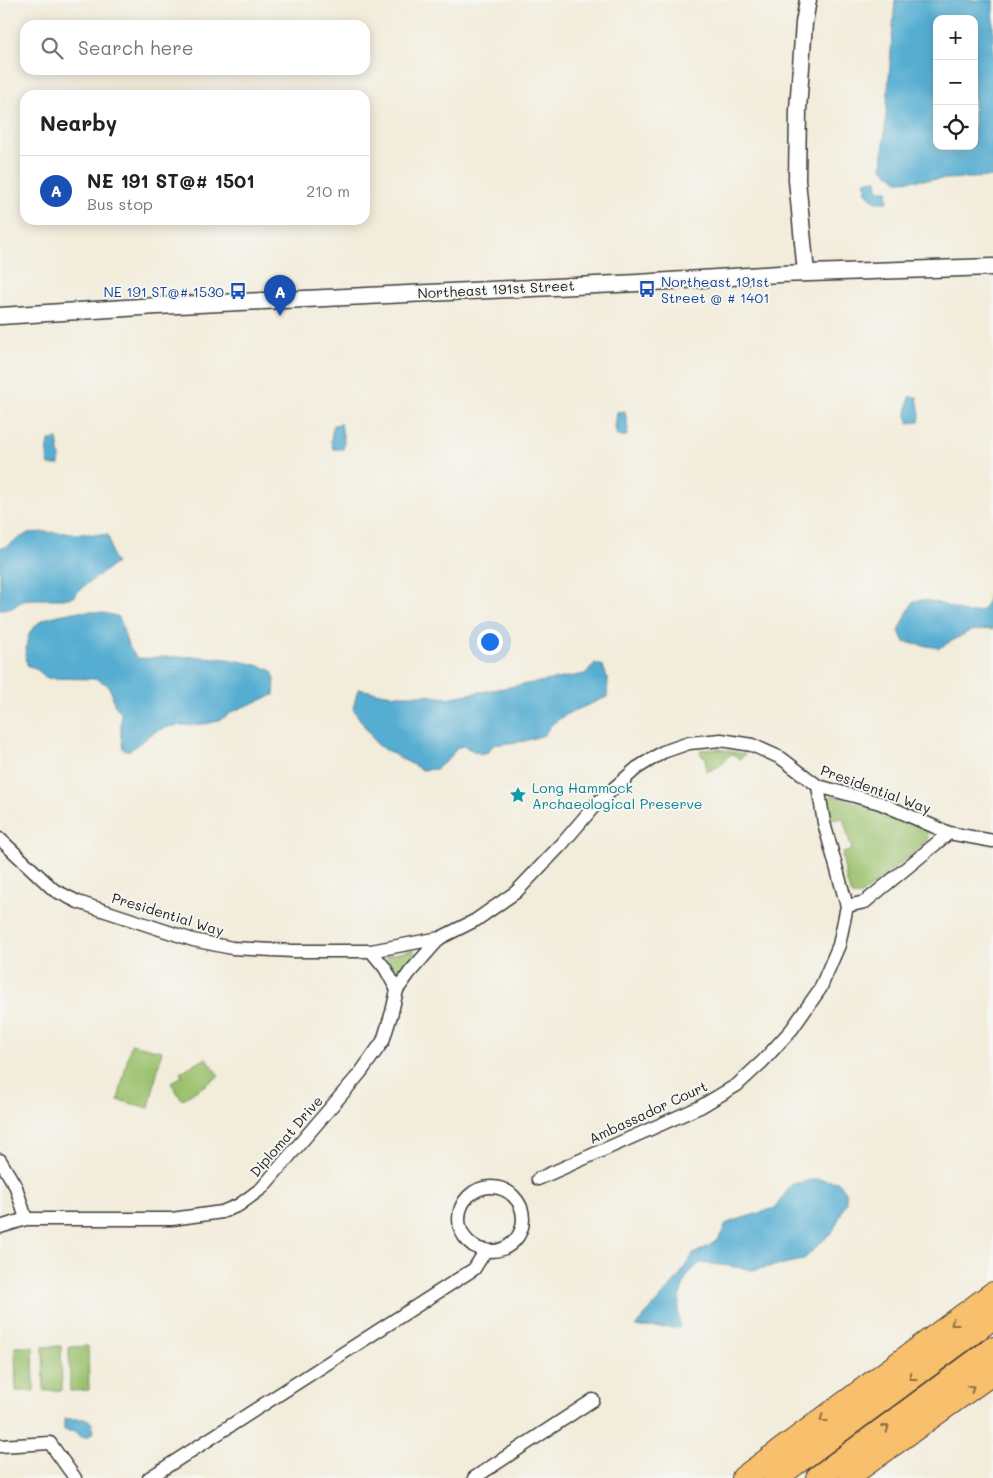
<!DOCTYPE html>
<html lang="en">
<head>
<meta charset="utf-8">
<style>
	body { margin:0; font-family:Mali,sans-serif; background:#f2f2f2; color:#222 }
	.controls { position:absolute; right:15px; top:15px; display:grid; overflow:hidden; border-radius:10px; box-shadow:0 2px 12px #0003 }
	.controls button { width:45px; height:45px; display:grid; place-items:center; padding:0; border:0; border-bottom:1px solid #e0e0e0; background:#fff; color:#222; font:25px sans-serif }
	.you { position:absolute; left:489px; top:641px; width:18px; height:18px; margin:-12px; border:4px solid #fff; border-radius:50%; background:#1a73e8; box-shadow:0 0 0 8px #1a73e833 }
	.badge { display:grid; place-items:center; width:32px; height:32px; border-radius:50%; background:#b5179e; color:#fff; font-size:16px; font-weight:700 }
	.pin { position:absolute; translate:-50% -41px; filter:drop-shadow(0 1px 2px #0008) }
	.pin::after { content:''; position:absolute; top:26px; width:18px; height:15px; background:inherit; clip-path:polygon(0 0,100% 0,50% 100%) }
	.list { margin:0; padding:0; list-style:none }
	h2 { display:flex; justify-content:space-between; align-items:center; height:65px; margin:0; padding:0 20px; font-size:21px }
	h2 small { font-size:16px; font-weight:400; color:#767676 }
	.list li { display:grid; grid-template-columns:32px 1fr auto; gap:15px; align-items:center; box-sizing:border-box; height:70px; padding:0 20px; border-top:1px solid #e0e0e0 }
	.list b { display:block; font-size:19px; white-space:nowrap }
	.list p { margin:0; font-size:16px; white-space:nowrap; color:#767676 }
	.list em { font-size:16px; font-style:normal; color:#767676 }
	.icon { flex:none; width:28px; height:28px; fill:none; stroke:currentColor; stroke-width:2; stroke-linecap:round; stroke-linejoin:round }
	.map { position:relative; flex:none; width:993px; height:1478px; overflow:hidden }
	.search { position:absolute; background:#fff; box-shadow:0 2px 12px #0003; left:20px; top:20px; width:350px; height:55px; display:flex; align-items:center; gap:12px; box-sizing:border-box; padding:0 18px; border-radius:15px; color:#767676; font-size:19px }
	.panel { position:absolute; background:#fff; box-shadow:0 2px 12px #0003; left:20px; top:90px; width:350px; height:135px; border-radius:15px }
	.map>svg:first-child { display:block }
</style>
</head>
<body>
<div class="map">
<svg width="993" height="1478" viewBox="0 0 993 1478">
	<rect width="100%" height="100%" fill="#f6f6f2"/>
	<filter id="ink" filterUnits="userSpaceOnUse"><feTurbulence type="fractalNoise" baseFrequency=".02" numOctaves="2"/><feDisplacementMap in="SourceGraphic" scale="10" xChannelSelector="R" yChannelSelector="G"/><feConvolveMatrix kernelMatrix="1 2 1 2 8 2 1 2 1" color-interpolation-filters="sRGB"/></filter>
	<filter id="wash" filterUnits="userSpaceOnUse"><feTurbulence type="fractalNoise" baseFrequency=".0096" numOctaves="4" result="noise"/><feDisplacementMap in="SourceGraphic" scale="20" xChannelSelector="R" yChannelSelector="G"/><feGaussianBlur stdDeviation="1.12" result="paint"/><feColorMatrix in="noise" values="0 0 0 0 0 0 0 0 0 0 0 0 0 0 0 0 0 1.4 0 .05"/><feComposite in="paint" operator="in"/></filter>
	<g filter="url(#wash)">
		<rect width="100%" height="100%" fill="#f2ecda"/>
		<!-- green -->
		<path fill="#9ac06b" stroke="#5b6e44" d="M 718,749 L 745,754 L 740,759 L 733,754 C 724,757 725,762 719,766 C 716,769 710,770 706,772 L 706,757 L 701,755 L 700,750 Z
			M 831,795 L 892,813 L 926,830 L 928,834 L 927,842 L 861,895 L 853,896 C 846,890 845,866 842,856 L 843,853 L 852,850 L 843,818 L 833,820 L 831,819 C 828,811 823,801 831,795 Z
			M 413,950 L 415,953 L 400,973 L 397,975 L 386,958 L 386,956 Z
			M 131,1044 L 162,1051 L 149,1108 L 118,1100 Z
			M 206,1058 L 219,1076 L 182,1100 L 171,1083 L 182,1076 L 180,1073 L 197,1062 L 198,1063 Z
			M 61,1346 L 62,1390 L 44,1391 L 43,1347 Z
			M 88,1346 L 89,1390 L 70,1391 L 69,1347 Z
			M 15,1347 L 33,1347 L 34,1391 L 16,1391 Z"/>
		<!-- water -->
		<path fill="#54add1" stroke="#386476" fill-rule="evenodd" d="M 895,0 L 993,0 L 993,177 L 898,181 L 882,168 ZM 937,19 L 974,19 L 974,146 L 937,146 Z
			M 877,180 L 878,188 L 880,190 L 887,190 L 888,202 L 876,202 L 866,193 L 865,181 Z
			M 909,397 L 917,397 L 920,414 L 919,422 L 908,423 L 907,413 Z
			M 625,411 L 628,428 L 627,436 L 617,436 L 615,428 L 617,412 Z
			M 341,424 L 344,441 L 343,449 L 333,449 L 331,441 L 333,425 Z
			M 57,439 L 60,457 L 59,465 L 49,465 L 47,455 L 49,440 Z
			M 45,532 L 108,535 C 112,546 109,553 116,563 L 84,586 L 73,597 L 63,599 L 30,599 L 21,602 L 12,608 L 0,609 L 0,548 L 5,547 L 28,533 Z
			M 993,578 L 993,630 L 991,629 L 970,631 L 939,648 L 904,642 L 899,631 C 902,625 909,607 913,603 C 923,593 957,612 969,613 C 974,613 979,611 984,609 C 989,599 990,589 993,578 Z
			M 74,612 C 89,611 105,612 119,617 C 125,632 125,647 138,658 C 148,659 157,657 166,657 C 200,656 239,657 271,670 L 275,678 L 274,695 C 261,700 247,705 234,711 C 227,715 221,720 214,722 C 198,727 180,723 164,728 C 151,731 141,745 128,751 L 123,749 L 121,737 L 121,713 L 114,704 L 112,694 L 108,685 L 97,679 L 47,678 L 35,668 L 28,666 C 24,657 25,652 27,642 C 31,618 54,616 74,612 Z
			M 595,663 L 603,666 L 608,680 L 607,697 L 567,714 L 552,724 L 544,735 L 525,741 L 493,745 L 488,752 L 481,754 L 463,746 L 456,748 L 450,758 L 436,769 L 422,770 L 377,745 L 353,709 L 358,689 L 392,695 L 426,695 L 446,698 L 585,674 Z
			M 816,1179 L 839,1182 L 846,1192 L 846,1203 L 833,1231 L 803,1260 L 753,1270 L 729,1266 L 700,1263 L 687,1275 L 680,1296 L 678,1309 L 680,1328 L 635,1327 L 678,1278 L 693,1254 L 707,1247 L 718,1240 L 727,1223 L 775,1208 L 792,1184 Z
			M 64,1419 L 87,1419 C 93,1423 94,1427 92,1434 L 87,1437 L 82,1437 L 75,1432 L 64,1430 Z"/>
	</g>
	<g filter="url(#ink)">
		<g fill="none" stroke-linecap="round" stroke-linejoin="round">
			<!-- minor casing -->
			<g stroke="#3c3b38" stroke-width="15">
				<path id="minor" d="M 0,839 L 54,890 L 78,902 L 193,940 L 232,948 L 293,951 L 371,951 L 440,938
					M 847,906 L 865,902 L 949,833
					M 397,990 L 410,972 L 440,938 L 476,920 L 516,892 L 562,844 L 596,804 L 637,768 L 663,752 L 689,743 L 721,740 L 752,745 L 781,758 L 818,786 L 880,803 L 949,833 L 993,841
					M 0,1160 L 16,1187 L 26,1219
					M 538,1179 L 700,1107 L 737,1085 L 763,1061 L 792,1029 L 820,989 L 839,945 L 847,906 L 824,823 L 818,786
					M459 1219a32 32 0 1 1 64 0a32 32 0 1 1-64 0Z
					M 0,1227 L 26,1219 L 172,1219 L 222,1212 L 239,1205 L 262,1188 L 361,1072 L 383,1041 L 392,1012 L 397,990 L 385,968 L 371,951
					M 0,1446 L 50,1443 L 75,1478
					M 149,1478 L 474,1269 L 486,1250
					M 474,1478 L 593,1400"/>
			</g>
			<!-- tertiary casing -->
			<g stroke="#3c3b38" stroke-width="19">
				<path id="tertiary" d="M 806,273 L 797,180 L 798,110 L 804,23 L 808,0
					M 0,316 L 157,306 L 638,283 L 779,274 L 993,267"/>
			</g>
			<!-- motorway casing -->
			<g stroke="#3c3b38" stroke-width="26">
				<path id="motorway" d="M 851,1474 L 993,1372
					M 744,1478 L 993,1294
					M 775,1478 L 993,1317
					M 818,1478 L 993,1349"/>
			</g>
			<!-- minor -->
			<use href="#minor" stroke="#fff" stroke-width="12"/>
			<!-- tertiary -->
			<use href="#tertiary" stroke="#fff" stroke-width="16"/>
			<!-- motorway -->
			<use href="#motorway" stroke="#f8bf6c" stroke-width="24"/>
		</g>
		<!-- one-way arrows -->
		<defs><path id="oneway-chevron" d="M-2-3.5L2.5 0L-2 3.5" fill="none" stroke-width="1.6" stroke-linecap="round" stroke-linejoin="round" transform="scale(1.25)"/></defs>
		<g stroke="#8a6e44">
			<use href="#oneway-chevron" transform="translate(954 1323) rotate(144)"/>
			<use href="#oneway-chevron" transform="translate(912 1377) rotate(143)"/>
			<use href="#oneway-chevron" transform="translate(971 1388) rotate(-36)"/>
			<use href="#oneway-chevron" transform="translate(823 1419) rotate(144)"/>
			<use href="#oneway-chevron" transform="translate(886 1428) rotate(-36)"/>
		</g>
	</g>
	<!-- icons -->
	<defs>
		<g id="bus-bare" transform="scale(1.35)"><path d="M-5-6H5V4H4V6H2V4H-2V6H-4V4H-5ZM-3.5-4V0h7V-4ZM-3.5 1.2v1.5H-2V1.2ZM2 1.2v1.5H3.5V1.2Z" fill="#1a4fb4" stroke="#f6f6f2" stroke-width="2.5" paint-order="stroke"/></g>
		<g id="sight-bare" transform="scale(1.35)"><path d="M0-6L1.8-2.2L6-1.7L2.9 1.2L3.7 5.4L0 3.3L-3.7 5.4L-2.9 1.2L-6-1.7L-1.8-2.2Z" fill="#0f9aa8" stroke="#f6f6f2" stroke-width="2.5" paint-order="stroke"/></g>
	</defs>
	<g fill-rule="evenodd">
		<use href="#bus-bare" x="647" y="289"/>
		<use href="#bus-bare" x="238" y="291"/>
		<use href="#sight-bare" x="518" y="795"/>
	</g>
	<g text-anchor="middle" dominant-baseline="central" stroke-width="4" stroke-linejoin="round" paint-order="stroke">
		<!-- transit labels -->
		<g font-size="14" fill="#164399" stroke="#f6f6f2" text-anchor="start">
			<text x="661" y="281">Northeast 191st<tspan x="661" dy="16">Street @ # 1401</tspan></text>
			<text x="224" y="291" text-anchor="end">NE 191 ST@# 1530</text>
		</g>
		<!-- street labels -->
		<g font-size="14" fill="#1c1c1c" stroke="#f6f6f2">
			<text transform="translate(496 289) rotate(-3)">Northeast 191st Street</text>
			<text transform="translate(876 789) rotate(20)">Presidential Way</text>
			<text transform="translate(168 914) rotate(17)">Presidential Way</text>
			<text transform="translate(648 1112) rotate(-25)">Ambassador Court</text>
			<text transform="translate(286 1136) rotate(-49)">Diplomat Drive</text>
		</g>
		<!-- culture labels -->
		<g font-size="14" fill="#0d838f" stroke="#f6f6f2" text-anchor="start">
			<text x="532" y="787">Long Hammock<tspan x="532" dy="16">Archaeological Preserve</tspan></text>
		</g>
	</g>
</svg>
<div class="controls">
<button>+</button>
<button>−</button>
<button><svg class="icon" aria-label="locate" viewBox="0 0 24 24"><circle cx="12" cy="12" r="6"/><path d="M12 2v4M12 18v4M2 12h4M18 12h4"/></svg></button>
</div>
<div class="you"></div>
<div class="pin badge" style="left:280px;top:316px;background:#1a4fb4">A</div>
<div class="search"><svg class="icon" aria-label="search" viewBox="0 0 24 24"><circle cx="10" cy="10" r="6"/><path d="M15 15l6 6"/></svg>Search here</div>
<section class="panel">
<h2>Nearby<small></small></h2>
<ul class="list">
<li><span class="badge" style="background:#1a4fb4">A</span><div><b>NE 191 ST@# 1501</b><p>Bus stop</p></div><em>210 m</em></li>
</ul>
</section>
</div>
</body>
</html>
